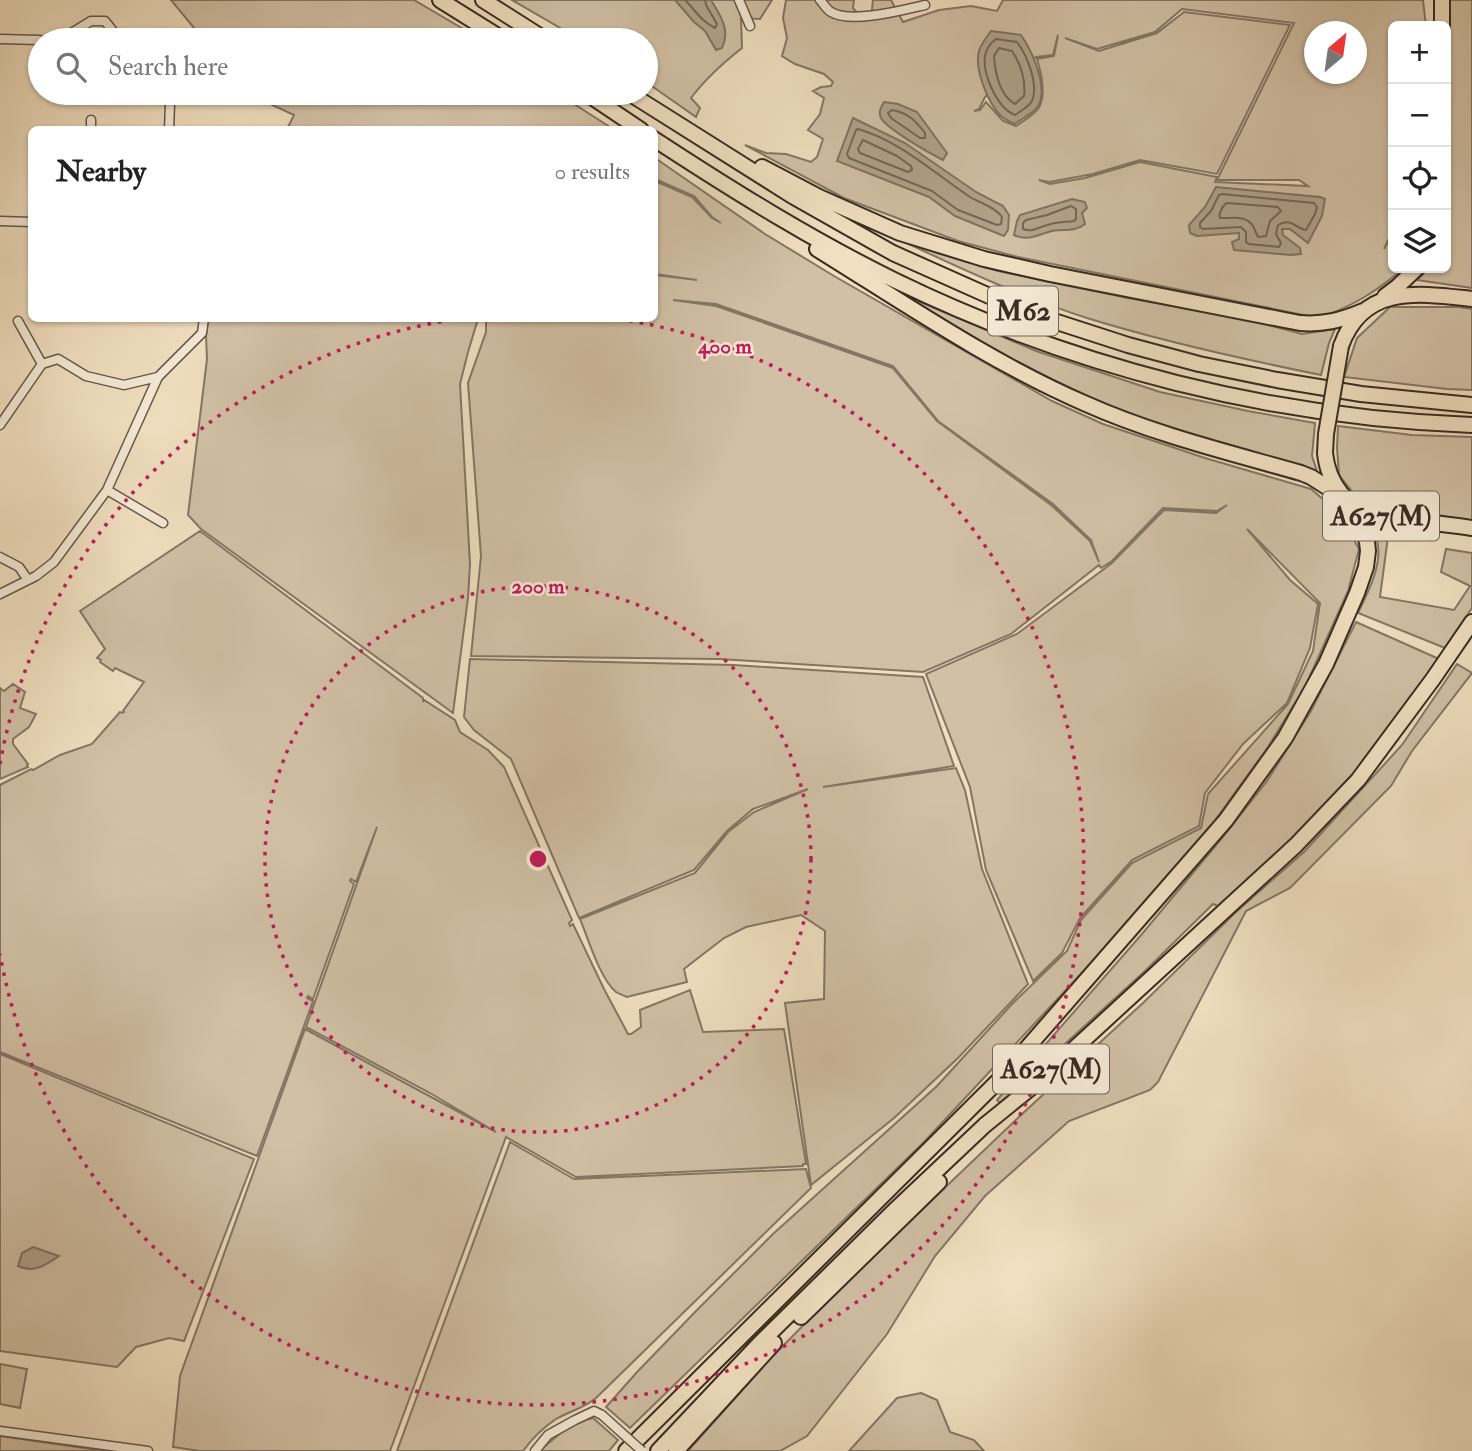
<!DOCTYPE html>
<html lang="en">
<head>
<meta charset="utf-8">
<style>
	body { margin:0; font-family:"IM FELL Double Pica",serif; background:#f6f6f6; color:#222 }
	.controls { position:absolute; right:21px; top:21px; display:grid; overflow:hidden; border-radius:10px; box-shadow:0 2px 5px #0004 }
	.controls button { width:63px; height:63px; display:grid; place-items:center; padding:0; border:0; border-bottom:2px solid #e0e0e0; background:#fff; color:#222; font:35px sans-serif }
	.compass { position:absolute; left:1304px; top:21px; width:63px; height:63px; border-radius:50%; background:#fff; box-shadow:0 2px 5px #0004; rotate:29deg }
	.list { margin:0; padding:0; list-style:none }
	h2 { display:flex; justify-content:space-between; align-items:center; height:91px; margin:0; padding:0 28px; font-size:30px }
	h2 small { font-size:23px; font-weight:400; color:#767676 }
	.icon { flex:none; width:38px; height:38px; fill:none; stroke:currentColor; stroke-width:2; stroke-linecap:round; stroke-linejoin:round }
	.map { position:relative; flex:none; width:1472px; height:1451px; overflow:hidden }
	.search { position:absolute; background:#fff; box-shadow:0 2px 5px #0004; left:28px; top:28px; width:630px; height:77px; display:flex; align-items:center; gap:18px; box-sizing:border-box; padding:0 24px; border-radius:38px; color:#767676; font-size:26px }
	.panel { position:absolute; background:#fff; box-shadow:0 2px 5px #0004; left:28px; top:126px; width:630px; height:196px; border-radius:10px }
	.map>svg:first-child { display:block }
</style>
</head>
<body>
<div class="map">
<svg width="1472" height="1451" viewBox="0 0 1472 1451">
	<rect width="100%" height="100%" fill="#f0dfc0"/>
	<filter id="stains"><feTurbulence type="fractalNoise" baseFrequency=".00286" numOctaves="4"/><feColorMatrix values="0 0 0 0 .2 0 0 0 0 .09 0 0 0 0 .02 0 0 0 .5 -.17"/></filter>
	<radialGradient id="worn" r=".72"><stop offset=".6" stop-color="#630" stop-opacity="0"/><stop offset="1" stop-color="#630" stop-opacity=".3"/></radialGradient>
	<!-- green -->
	<path fill="#d1c0a5" stroke="#847664" stroke-width="2" fill-rule="evenodd" d="M 171,0 L 414,0 L 482,40 L 204,40 Z
		M 512,0 L 772,0 L 760,19 L 741,18 L 742,48 C 723,63 706,78 691,98 L 700,108 L 696,117 L 646,82 L 646,40 L 581,40 Z
		M 786,0 L 854,0 L 853,8 L 862,19 L 871,19 L 873,0 L 891,0 L 903,22 L 939,10 L 971,6 L 997,11 L 1003,0 L 1423,0 L 1426,26 L 1393,26 L 1393,230 L 1384,249 L 1393,233 L 1393,268 L 1404,268 C 1377,291 1352,307 1318,318 L 1014,256 L 958,241 L 844,198 L 745,145 L 766,153 L 786,154 L 811,162 L 817,157 L 823,139 L 808,130 L 820,114 L 824,98 L 813,91 L 821,87 L 831,86 L 833,82 L 824,74 L 795,64 L 782,56 L 787,38 L 783,18 ZM 1182,9 L 1294,23 L 1217,180 L 1299,180 L 1308,186 L 1215,182 L 1217,177 L 1140,162 L 1085,178 L 1050,184 L 1039,180 L 1049,182 L 1093,174 L 1140,160 L 1217,174 L 1290,25 L 1184,12 L 1157,33 L 1099,51 L 1065,38 L 1097,49 L 1155,32 ZM 1314,32 L 1356,32 L 1356,74 L 1314,74 ZM 1058,35 L 1054,56 L 1037,59 C 1041,72 1047,96 1038,109 C 1034,115 1023,121 1016,126 L 1003,121 L 986,102 L 980,110 L 974,111 L 979,109 L 985,97 L 1036,57 L 1053,55 Z
		M 1449,0 L 1472,0 L 1472,288 L 1417,280 L 1429,268 L 1446,268 Z
		M 247,93 L 557,93 L 613,129 L 574,129 L 570,127 L 564,130 L 287,129 L 294,115 Z
		M 655,158 L 765,234 L 834,276 L 1052,401 L 1103,424 L 1205,458 L 1311,489 L 1339,513 L 1359,549 L 1348,591 L 1305,687 L 1268,747 L 1211,826 L 1147,903 L 924,1142 L 630,1428 L 606,1407 L 638,1371 L 699,1308 L 773,1234 L 937,1086 L 1013,1003 L 1067,951 L 1081,920 L 1132,863 L 1201,828 L 1208,794 L 1288,704 L 1313,651 L 1320,603 L 1247,529 L 1290,580 L 1318,604 L 1310,648 L 1287,703 L 1243,744 L 1205,793 L 1199,826 L 1132,860 L 1080,918 L 1062,953 L 1033,981 L 986,870 L 970,787 L 926,674 L 1017,634 L 1112,563 L 1164,510 L 1216,513 L 1227,505 L 1217,511 L 1163,508 L 1112,561 L 1101,568 L 1099,565 L 1011,634 L 923,672 L 719,659 L 471,656 L 481,556 L 468,383 L 486,332 L 486,319 L 654,318 L 655,275 L 697,280 L 655,274 L 655,181 L 692,197 L 712,218 L 721,223 L 712,217 L 694,196 L 655,179 ZM 673,300 L 716,304 L 893,366 L 938,421 L 1053,504 L 1091,540 L 1099,562 L 1090,541 L 1051,505 L 937,421 L 893,368 L 716,306 Z
		M 870,226 L 935,252 L 998,271 L 1128,298 L 1249,320 L 1302,334 L 1335,329 L 1329,343 L 1321,375 C 1242,359 1164,342 1087,318 C 1012,294 941,259 870,226 Z
		M 892,290 L 1036,351 L 1160,392 L 1248,411 L 1315,423 L 1312,456 L 1318,474 L 1158,427 L 1061,387 L 977,341 Z
		M 1390,307 L 1459,307 L 1472,309 L 1472,390 L 1447,389 L 1344,377 L 1357,338 Z
		M 208,319 L 478,319 L 468,352 L 460,384 L 470,564 L 468,598 L 453,713 L 201,529 L 188,515 L 207,359 L 206,336 Z
		M 1338,426 L 1412,435 L 1472,437 L 1472,521 L 1383,507 L 1358,499 L 1339,475 L 1337,448 Z
		M 1374,525 L 1389,529 L 1380,597 L 1454,610 L 1470,586 L 1441,572 L 1446,549 L 1472,553 L 1472,608 L 1445,648 L 1358,613 C 1366,596 1376,577 1378,559 C 1380,547 1376,536 1374,525 Z
		M 200,531 L 423,698 L 423,702 L 424,700 L 455,720 L 460,732 L 488,750 L 504,767 L 572,920 L 569,923 L 570,926 L 573,924 L 604,989 L 628,1034 L 631,1034 L 641,1027 L 640,1010 L 690,990 L 703,1032 L 784,1029 L 806,1164 L 803,1164 L 803,1166 L 576,1177 L 506,1137 L 390,1451 L 200,1451 L 173,1447 L 180,1376 L 305,1029 L 496,1132 L 430,1093 L 306,1027 L 377,827 L 356,882 L 351,879 L 350,881 L 354,884 L 313,999 L 308,996 L 307,998 L 313,1001 L 257,1156 L 0,1052 L 0,785 L 31,769 L 33,770 L 60,755 L 92,744 L 120,712 L 122,713 L 124,712 L 123,711 L 144,682 L 115,668 L 113,671 L 100,662 L 101,660 L 97,658 L 105,649 L 80,611 Z
		M 1356,622 L 1439,659 L 1377,747 L 1309,823 L 1228,900 L 1220,907 L 1213,904 L 1146,970 L 1000,1103 L 997,1100 L 1142,934 L 1222,838 L 1267,781 L 1311,711 Z
		M 470,659 L 734,665 L 923,677 L 954,766 L 823,787 L 956,768 L 965,790 L 982,869 L 1028,984 L 958,1058 L 894,1118 L 811,1185 L 785,1003 L 824,999 L 825,931 L 801,915 L 746,927 L 724,938 L 684,969 L 687,982 L 627,997 C 623,995 619,994 616,992 C 600,979 588,938 580,919 L 695,873 L 728,832 L 754,812 L 808,789 L 753,809 L 727,831 L 694,870 L 579,918 L 511,759 L 474,730 L 464,717 Z
		M 1457,664 L 1472,673 L 1412,751 L 1391,786 L 1290,888 L 1246,911 L 1158,1082 L 1150,1090 L 1069,1121 L 985,1196 L 935,1256 L 887,1334 L 807,1436 L 780,1451 L 688,1451 L 771,1358 L 844,1284 L 1022,1114 L 1143,1003 L 1235,913 L 1305,851 L 1402,745 Z
		M 13,684 L 25,692 L 20,708 L 36,714 L 29,727 L 13,739 L 13,744 L 28,764 L 27,765 L 28,767 L 0,779 L 0,688 L 4,691 Z
		M 0,1054 L 254,1159 L 184,1341 L 169,1338 L 136,1347 L 117,1367 L 0,1351 Z
		M 510,1142 L 574,1179 L 806,1169 L 811,1188 L 596,1398 C 584,1408 570,1411 556,1419 C 544,1427 531,1440 523,1451 L 397,1451 Z
		M 0,1364 L 27,1369 L 20,1408 L 0,1404 Z
		M 921,1393 L 937,1400 L 950,1432 L 974,1440 L 984,1451 L 849,1451 L 897,1398 Z
		M 593,1418 L 618,1440 L 609,1451 L 540,1451 C 556,1436 571,1423 593,1418 Z
		M 0,1436 L 105,1451 L 0,1451 Z"/>
	<!-- water -->
	<path fill="#b1a28a" stroke="#817260" stroke-width="2" d="M 675,0 L 711,0 C 720,15 731,30 722,48 L 716,50 L 705,31 L 694,22 Z
		M 991,31 L 1021,35 C 1032,51 1050,89 1037,108 C 1032,114 1021,119 1015,124 C 1010,122 1004,119 1000,115 C 988,103 974,68 979,51 C 981,44 987,37 991,31 Z
		M 884,102 L 898,104 L 917,112 L 947,153 L 943,160 C 931,154 887,129 881,118 C 878,112 881,107 884,102 Z
		M 853,118 L 905,143 L 976,192 L 1003,206 L 1009,215 L 1008,230 L 1004,236 L 955,216 L 929,197 L 837,161 Z
		M 1216,187 L 1320,197 L 1325,199 L 1322,216 L 1308,243 L 1290,229 L 1282,229 L 1283,235 L 1300,248 L 1301,254 L 1291,255 L 1234,250 L 1232,242 L 1239,239 L 1239,233 L 1197,236 L 1190,233 L 1189,225 L 1205,207 Z
		M 1072,199 L 1085,202 L 1087,208 L 1082,213 L 1085,224 C 1076,232 1063,229 1052,231 C 1039,234 1028,242 1014,235 L 1017,221 L 1020,215 Z
		M 33,1247 L 59,1256 C 46,1265 33,1274 18,1266 L 22,1253 Z"/>
	<g fill="none" stroke-linecap="round" stroke-linejoin="round">
		<!-- shore -->
		<path stroke="#746656" stroke-width="2" d="M 685,0 C 695,10 702,22 715,28 L 717,24 L 706,5 L 705,0
			M 996,39 L 1017,42 C 1027,55 1039,85 1032,101 C 1029,107 1020,111 1015,115 C 997,108 980,71 986,52 C 988,46 992,42 996,39 Z
			M 999,48 L 1012,51 C 1021,64 1026,81 1024,96 L 1015,104 C 1000,96 995,73 994,56 Z
			M 892,110 C 908,113 915,120 925,133 L 925,138 L 920,138 L 891,118 L 888,113 Z
			M 858,129 C 900,141 934,173 970,197 C 980,203 995,207 1002,217 L 1001,224 L 997,225 L 958,210 L 932,191 L 849,158 L 847,154 L 856,130 Z
			M 863,140 L 897,156 L 911,166 L 912,170 L 908,172 L 860,153 L 858,149 Z
			M 1222,194 L 1314,203 L 1317,207 L 1315,214 L 1306,230 C 1295,228 1291,217 1278,225 L 1276,234 L 1281,243 L 1279,247 L 1249,244 L 1246,242 L 1246,232 L 1241,227 L 1203,229 L 1200,227 L 1200,223 L 1211,211 L 1219,195 Z
			M 1227,203 L 1278,207 L 1281,211 L 1270,221 L 1266,236 L 1258,237 C 1256,233 1255,230 1253,226 C 1245,214 1231,219 1220,218 C 1218,214 1223,205 1227,203 Z
			M 1071,206 L 1076,209 L 1076,219 L 1074,221 C 1067,222 1058,222 1051,224 C 1040,226 1033,233 1023,229 L 1023,223 L 1026,220 L 1047,215 Z"/>
		<!-- minor casing -->
		<g stroke="#66584a" stroke-width="11">
			<path id="minor" d="M 739,0 L 750,26
				M 820,0 C 823,3 827,10 831,12 C 851,24 903,10 925,5
				M 0,39 L 40,40
				M 60,40 L 91,21 L 105,21 L 120,40
				M 161,93 L 170,104 L 169,130
				M 91,130 L 91,120
				M 0,221 L 32,222
				M 18,321 L 42,364
				M 0,425 L 42,364 L 58,359 L 86,376 L 124,385 L 158,377
				M 107,490 L 163,523
				M 0,557 L 19,567 L 28,580
				M 0,594 L 36,576 L 54,562 L 107,490 L 158,377 L 202,333 L 204,318
				M 0,1431 L 148,1451
				M 535,1451 L 548,1435 L 575,1420 L 594,1411 L 602,1415"/>
		</g>
		<!-- motorway casing -->
		<g stroke="#382b22" stroke-width="18">
			<path id="motorway" d="M 440,0 L 504,40
				M 483,0 L 546,40
				M 1442,26 L 1442,0
				M 586,93 L 641,130
				M 629,93 L 794,197 L 893,253 L 1023,311 L 1128,345 L 1199,364 L 1277,380 L 1361,394 L 1472,405
				M 654,139 C 732,190 812,240 896,281 C 1075,368 1273,418 1472,425
				M 762,167 L 819,197 L 900,233 L 984,259 L 1050,274 L 1300,323 C 1323,325 1342,320 1363,311
				M 817,249 C 904,303 990,362 1084,403 C 1153,434 1227,452 1301,473 L 1311,477 L 1344,498
				M 1385,296 L 1397,287 L 1417,268
				M 1341,346 C 1363,284 1419,293 1472,299
				M 1325,453 C 1328,483 1347,509 1378,516 C 1389,518 1400,518 1411,520 C 1432,523 1452,525 1472,528
				M 801,1317 L 939,1182
				M 626,1451 L 999,1080 L 1226,820 L 1285,738 L 1326,664 L 1357,593 L 1366,567 L 1368,551 L 1367,542 L 1362,528 L 1348,501
				M 658,1451 L 759,1344 L 896,1209 L 985,1125 L 1038,1082 L 1296,845 L 1358,780 L 1433,679 L 1472,622
				M 676,1451 L 774,1343"/>
		</g>
		<!-- minor -->
		<use href="#minor" stroke="#f5ead6" stroke-width="8"/>
		<!-- motorway -->
		<use href="#motorway" stroke="#f0dfc0" stroke-width="14"/>
		<!-- minor-bridge casing -->
		<g stroke="#66584a" stroke-width="11" stroke-linecap="butt">
			<path id="minor-bridge" d="M 602,1415 L 642,1451"/>
		</g>
		<!-- motorway-bridge casing -->
		<g stroke="#382b22" stroke-width="18" stroke-linecap="butt">
			<path id="motorway-bridge" d="M 1325,453 L 1326,434 L 1341,346"/>
		</g>
		<!-- minor-bridge -->
		<use href="#minor-bridge" stroke="#f5ead6" stroke-width="8"/>
		<!-- motorway-bridge -->
		<use href="#motorway-bridge" stroke="#f0dfc0" stroke-width="14"/>
	</g>
	<!-- distance rings -->
	<g fill="none" stroke="#c2185b" stroke-width="3.5" stroke-dasharray="3.5 7">
		<circle cx="538" cy="859" r="273"/>
		<path d="M0 764A546 546 0 0 1 457 319M619 319A546 546 0 1 1 0 954"/>
	</g>
	<g text-anchor="middle" dominant-baseline="central" stroke-width="5" stroke-linejoin="round" paint-order="stroke">
		<!-- shield labels -->
		<g fill="#f5ead6" stroke="#716458" stroke-width="2">
			<rect x="988" y="286.5" width="70" height="49" rx="5"/>
			<rect x="1323" y="491.5" width="116" height="49" rx="5"/>
			<rect x="993" y="1044.5" width="116" height="49" rx="5"/>
		</g>
		<g font-size="28" font-weight="bold" fill="#382b22">
			<text x="1023" y="311">M62</text>
			<text x="1381" y="516">A627(M)</text>
			<text x="1051" y="1069">A627(M)</text>
		</g>
	</g>
	<circle cx="538" cy="859" r="10" fill="#c2185b" stroke="#f5ead6" stroke-width="3.5"/>
	<g font-size="21" text-anchor="middle" font-weight="bold" fill="#c2185b" stroke="#f5ead6" stroke-width="5" stroke-linejoin="round" paint-order="stroke">
		<text x="725" y="353">400 m</text>
		<text x="538" y="593">200 m</text>
	</g>
	<rect width="100%" height="100%" filter="url(#stains)"/>
	<rect width="100%" height="100%" fill="url(#worn)"/>
</svg>
<div class="controls">
<button>+</button>
<button>−</button>
<button><svg class="icon" aria-label="locate" viewBox="0 0 24 24"><circle cx="12" cy="12" r="6"/><path d="M12 2v4M12 18v4M2 12h4M18 12h4"/></svg></button>
<button><svg class="icon" aria-label="layers" viewBox="0 0 24 24"><path d="M12 4l9 5-9 5-9-5zM3 14l9 5 9-5"/></svg></button>
</div>
<svg class="compass" viewBox="-18 -18 36 36"><path d="M0-13l5 13h-10z" fill="#e53935"/><path d="M0 13l5-13h-10z" fill="#767676"/></svg>
<div class="search"><svg class="icon" aria-label="search" viewBox="0 0 24 24"><circle cx="10" cy="10" r="6"/><path d="M15 15l6 6"/></svg>Search here</div>
<section class="panel">
<h2>Nearby<small>0 results</small></h2>
<ul class="list">
</ul>
</section>
</div>
</body>
</html>
